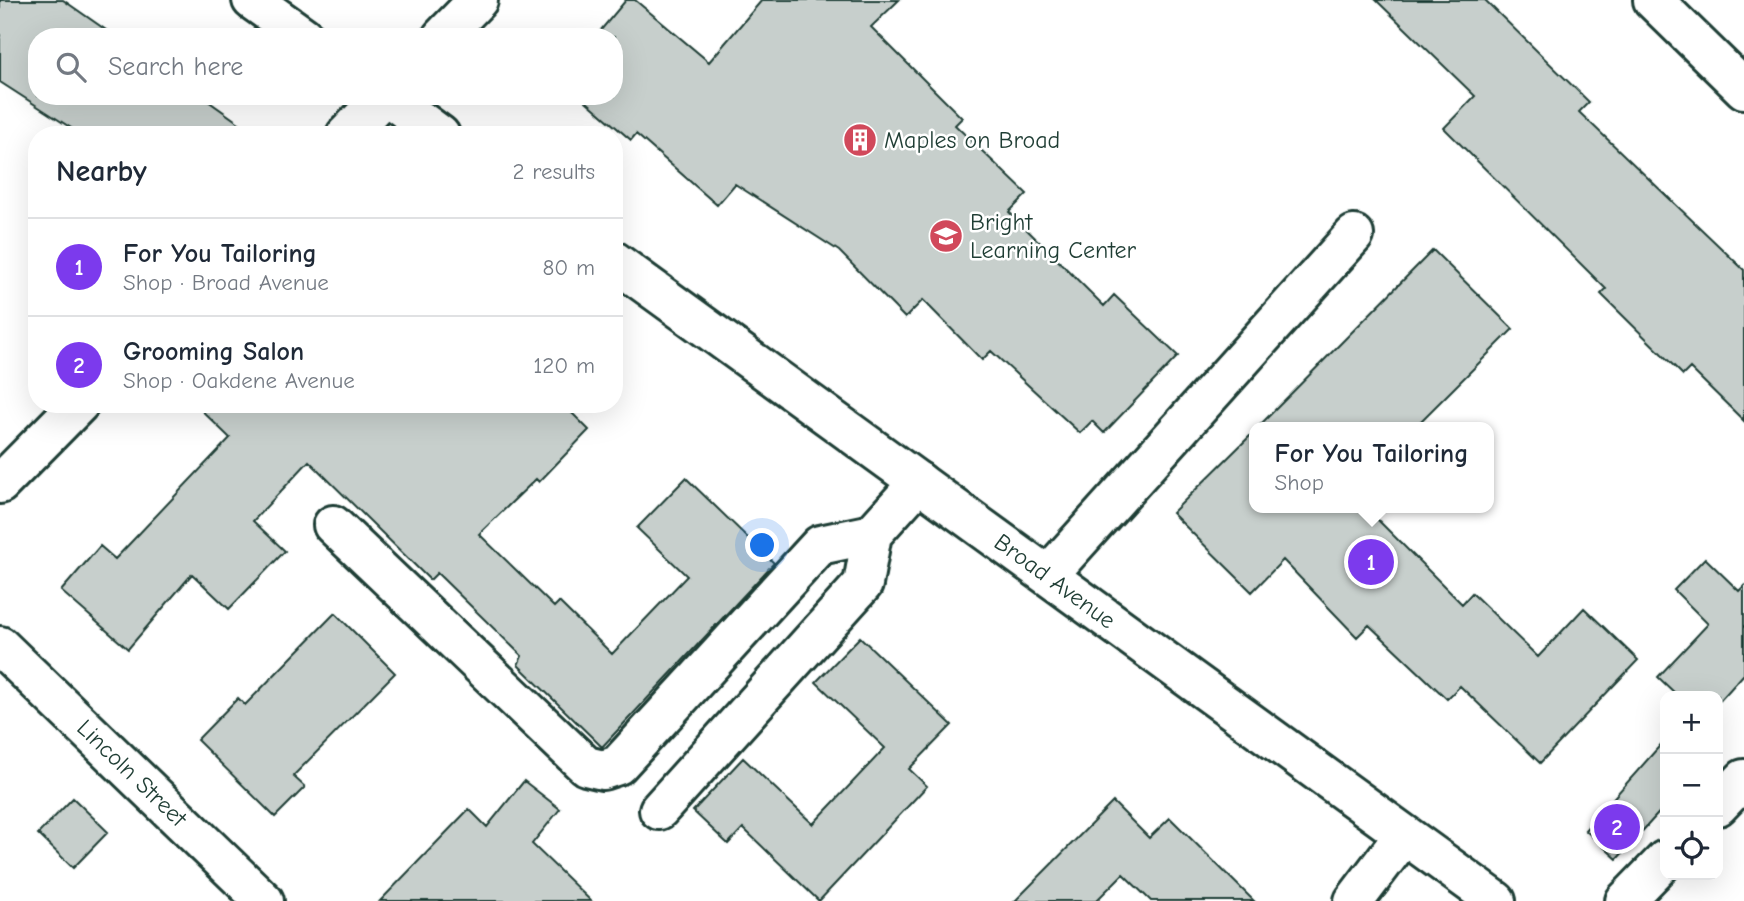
<!DOCTYPE html>
<html lang="en">
<head>
<meta charset="utf-8">
<style>
	body { margin:0; font-family:"Comic Neue",sans-serif; background:#f6f6f7; color:#1f2937 }
	.controls { position:absolute; right:21px; bottom:21px; display:grid; overflow:hidden; border-radius:14px; box-shadow:0 7px 28px #0002 }
	.controls button { width:63px; height:63px; display:grid; place-items:center; padding:0; border:0; border-bottom:2px solid #e0e1e3; background:#fff; color:#1f2937; font:35px sans-serif }
	.you { position:absolute; left:763px; top:546px; width:24px; height:24px; margin:-18px; border:5px solid #fff; border-radius:50%; background:#1a73e8; box-shadow:0 0 0 10px #1a73e833 }
	.badge { display:grid; place-items:center; width:46px; height:46px; border-radius:50%; background:#7c3aed; color:#fff; font-size:23px; font-weight:700 }
	.pin { position:absolute; translate:-50% -50%; border:4px solid #fff; box-shadow:0 2px 7px #0006 }
	.popup { position:absolute; left:1249px; top:422px; width:245px; height:91px; box-sizing:border-box; display:grid; place-content:center; border-radius:14px; background:#fff; filter:drop-shadow(0 2px 5px #0005); font-size:23px; white-space:nowrap; color:#747a83 }
	.popup b { font-size:26px; color:#1f2937 }
	.popup::after { content:''; position:absolute; left:50%; top:100%; margin-left:-14px; border:14px solid transparent; border-top-color:#fff }
	.list { margin:0; padding:0; list-style:none }
	h2 { display:flex; justify-content:space-between; align-items:center; height:91px; margin:0; padding:0 28px; font-size:30px }
	h2 small { font-size:23px; font-weight:400; color:#747a83 }
	.list li { display:grid; grid-template-columns:46px 1fr auto; gap:21px; align-items:center; box-sizing:border-box; height:98px; padding:0 28px; border-top:2px solid #e0e1e3 }
	.list b { display:block; font-size:26px; white-space:nowrap }
	.list p { margin:0; font-size:23px; white-space:nowrap; color:#747a83 }
	.list em { font-size:23px; font-style:normal; color:#747a83 }
	.icon { flex:none; width:38px; height:38px; fill:none; stroke:currentColor; stroke-width:2; stroke-linecap:round; stroke-linejoin:round }
	.map { position:relative; flex:none; width:1744px; height:901px; overflow:hidden }
	.search { position:absolute; background:#fff; box-shadow:0 7px 28px #0002; left:28px; top:28px; width:595px; height:77px; display:flex; align-items:center; gap:18px; box-sizing:border-box; padding:0 24px; border-radius:28px; color:#747a83; font-size:26px }
	.panel { position:absolute; background:#fff; box-shadow:0 7px 28px #0002; left:28px; top:126px; width:595px; height:287px; border-radius:28px }
	.map>svg:first-child { display:block }
</style>
</head>
<body>
<div class="map">
<svg width="1744" height="901" viewBox="0 0 1744 901">
	<rect width="100%" height="100%" fill="#fff"/>
	<filter id="ink" filterUnits="userSpaceOnUse"><feTurbulence type="fractalNoise" baseFrequency=".0143" numOctaves="2"/><feDisplacementMap in="SourceGraphic" scale="14" xChannelSelector="R" yChannelSelector="G"/><feConvolveMatrix kernelMatrix="1 2 1 2 8 2 1 2 1" color-interpolation-filters="sRGB"/></filter>
	<g filter="url(#ink)">
		<!-- building -->
		<path fill="#c7cfcc" stroke="#1f3d34" stroke-width="2" d="M 0,0 L 63,0 L 116,37 L 37,37 L 37,96 L 201,96 L 256,135 L 82,135 L 0,82 Z
			M 626,0 L 635,0 L 709,62 L 762,0 L 899,0 L 871,27 L 962,118 L 955,125 L 1027,194 L 1009,212 L 1104,306 L 1114,295 L 1178,356 L 1104,433 L 1092,421 L 1080,433 L 991,351 L 982,360 L 923,300 L 905,318 L 839,251 L 735,184 L 717,205 L 636,134 L 631,140 L 580,96 L 614,96 L 614,37 L 595,37 Z
			M 1376,0 L 1485,0 L 1589,102 L 1579,112 L 1744,270 L 1744,421 L 1690,368 L 1683,375 L 1601,294 L 1606,289 L 1444,128 L 1475,96 Z
			M 1433,250 L 1513,329 L 1415,427 L 1258,427 Z
			M 195,404 L 563,404 L 589,430 L 539,482 L 536,479 L 479,534 L 554,607 L 559,602 L 612,654 L 687,576 L 637,528 L 686,478 L 774,563 L 602,747 L 518,665 L 522,656 L 437,573 L 430,580 L 309,461 L 253,521 L 285,551 L 229,609 L 192,574 L 128,649 L 61,591 L 100,546 L 115,559 L 230,438 Z
			M 1254,432 L 1254,508 L 1366,508 L 1462,604 L 1472,593 L 1538,657 L 1584,608 L 1638,660 L 1540,763 L 1460,686 L 1447,699 L 1369,625 L 1357,637 L 1283,560 L 1252,592 L 1172,513 Z
			M 1705,558 L 1739,591 L 1744,586 L 1744,674 L 1718,703 L 1718,696 L 1678,696 L 1658,677 L 1708,624 L 1674,590 Z
			M 335,613 L 395,673 L 293,776 L 305,787 L 275,817 L 197,740 L 238,698 L 245,705 Z
			M 860,637 L 952,725 L 909,769 L 927,786 L 819,901 L 743,828 L 728,844 L 693,811 L 743,758 L 813,824 L 885,748 L 816,682 Z
			M 1665,740 L 1665,806 L 1617,859 L 1585,830 Z
			M 524,781 L 560,809 L 532,844 L 591,901 L 380,901 L 469,809 L 487,827 Z
			M 73,798 L 108,832 L 73,868 L 38,834 Z
			M 1113,802 L 1149,838 L 1170,818 L 1254,901 L 1151,901 L 1123,874 L 1096,901 L 1015,901 Z"/>
		<g fill="none" stroke-linecap="round" stroke-linejoin="round">
			<!-- minor casing -->
			<g stroke="#1f3d34" stroke-width="44">
				<path id="minor" d="M 1653,0 L 1744,89
					M 442,37 L 478,0
					M 346,135 L 384,96
					M 0,484 L 79,404
					M 333,525 L 586,766 L 603,770 L 618,765 L 820,545 L 872,534
					M 1048,575 L 1354,235
					M 0,646 L 264,901
					M 1718,806 L 1744,779
					M 659,810 L 863,584 L 872,534 L 919,482
					M 1354,901 L 1404,835
					M 1625,901 L 1665,860"/>
			</g>
			<!-- major casing -->
			<g stroke="#1f3d34" stroke-width="44">
				<path id="major" d="M 252,0 L 304,37
					M 387,96 L 440,135
					M 614,261 L 1496,901"/>
			</g>
			<!-- minor -->
			<use href="#minor" stroke="#fff" stroke-width="38"/>
			<!-- major -->
			<use href="#major" stroke="#fff" stroke-width="38"/>
		</g>
	</g>
	<!-- icons -->
	<defs>
		<g id="building-disc" transform="scale(1.75)"><circle r="9.5" fill="#d1495b" stroke="#fff"/><path d="M-4-6H4V6H1V3H-1V6H-4ZM-2.5-4.3h1.7v1.8h-1.7ZM.8-4.3h1.7v1.8H.8ZM-2.5-1h1.7V.8h-1.7ZM.8-1h1.7V.8H.8Z" fill="#fff"/></g>
		<g id="school-disc" transform="scale(1.75)"><circle r="9.5" fill="#d1495b" stroke="#fff"/><path d="M0-5L7-2L0 1L-7-2ZM-4 1L0 2.5L4 1V4Q0 6-4 4Z" fill="#fff"/></g>
	</defs>
	<g fill-rule="evenodd">
		<use href="#building-disc" x="860" y="140"/>
		<use href="#school-disc" x="946" y="236"/>
	</g>
	<g text-anchor="middle" dominant-baseline="central" stroke-width="5" stroke-linejoin="round" paint-order="stroke">
		<!-- poi labels -->
		<g font-size="24" fill="#1f3d34" stroke="#fff" text-anchor="start">
			<text x="884" y="140">Maples on Broad</text>
			<text x="970" y="222">Bright<tspan x="970" dy="28">Learning Center</tspan></text>
		</g>
		<!-- street labels -->
		<g font-size="24" fill="#1f3d34" stroke="#fff">
			<text transform="translate(1055 581) rotate(36)">Broad Avenue</text>
			<text transform="translate(132 773) rotate(44)">Lincoln Street</text>
		</g>
	</g>
</svg>
<div class="controls">
<button>+</button>
<button>−</button>
<button><svg class="icon" aria-label="locate" viewBox="0 0 24 24"><circle cx="12" cy="12" r="6"/><path d="M12 2v4M12 18v4M2 12h4M18 12h4"/></svg></button>
</div>
<div class="you"></div>
<div class="pin badge" style="left:1371px;top:562px">1</div>
<div class="popup"><b>For You Tailoring</b>Shop</div>
<div class="pin badge" style="left:1617px;top:827px">2</div>
<div class="search"><svg class="icon" aria-label="search" viewBox="0 0 24 24"><circle cx="10" cy="10" r="6"/><path d="M15 15l6 6"/></svg>Search here</div>
<section class="panel">
<h2>Nearby<small>2 results</small></h2>
<ul class="list">
<li><span class="badge">1</span><div><b>For You Tailoring</b><p>Shop · Broad Avenue</p></div><em>80 m</em></li>
<li><span class="badge">2</span><div><b>Grooming Salon</b><p>Shop · Oakdene Avenue</p></div><em>120 m</em></li>
</ul>
</section>
</div>
</body>
</html>
